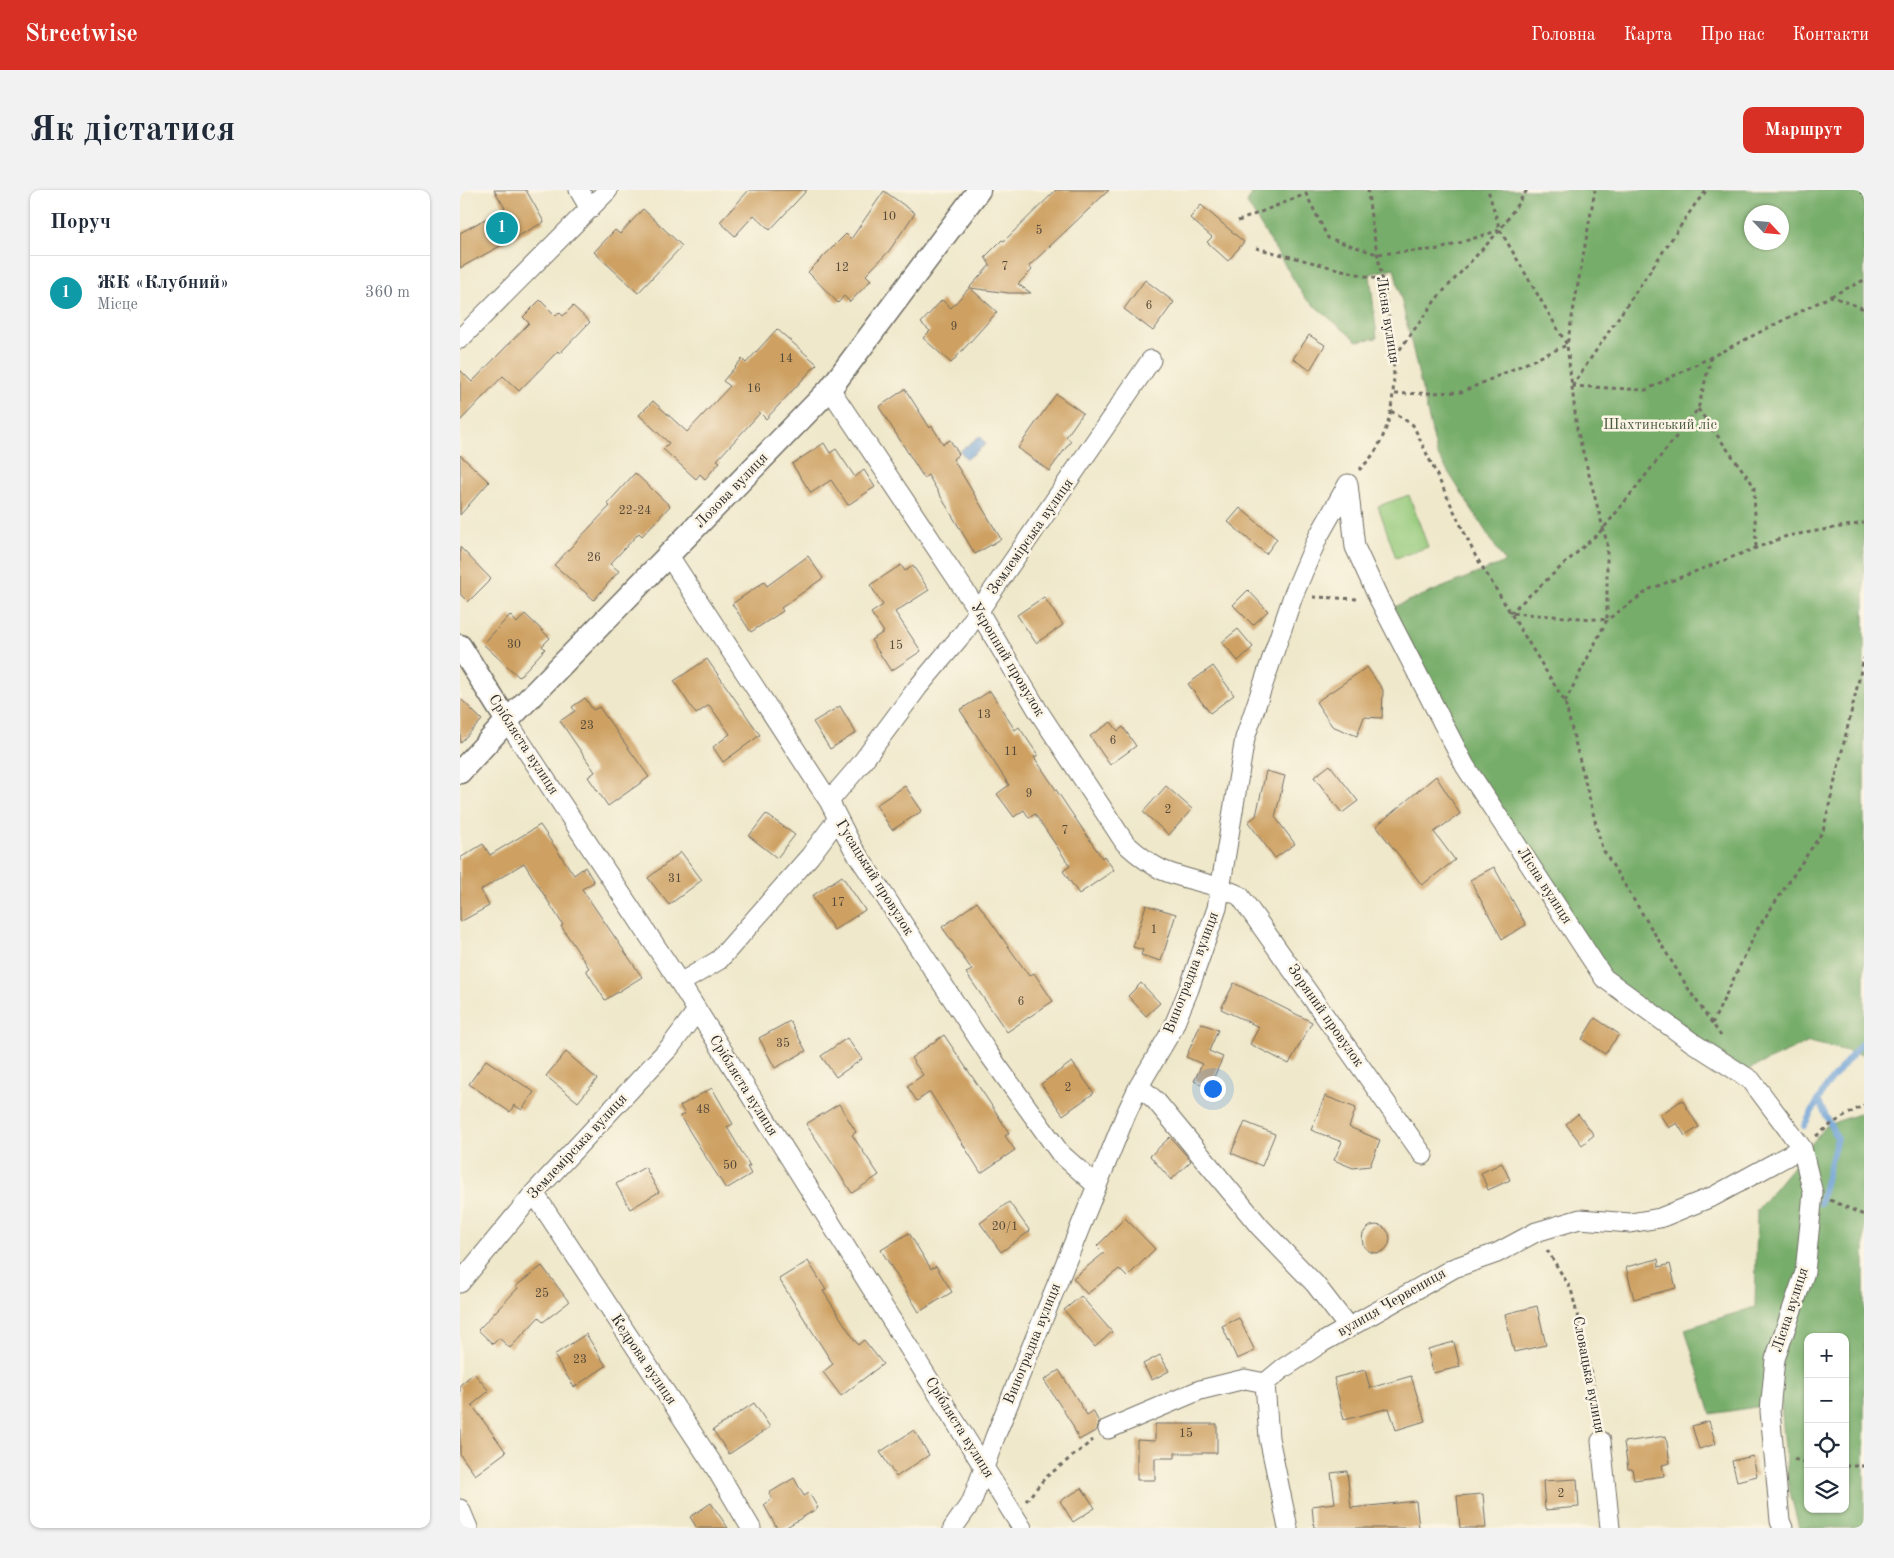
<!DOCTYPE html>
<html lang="uk">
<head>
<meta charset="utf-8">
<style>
	body { margin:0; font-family:"Old Standard TT",serif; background:#f2f2f3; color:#1f2937 }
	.controls { position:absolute; right:15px; bottom:15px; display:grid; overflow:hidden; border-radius:10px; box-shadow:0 1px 4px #0004 }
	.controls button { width:45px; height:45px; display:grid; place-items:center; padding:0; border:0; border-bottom:1px solid #e0e1e3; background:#fff; color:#1f2937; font:25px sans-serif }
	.compass { position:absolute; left:1284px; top:15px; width:45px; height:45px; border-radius:50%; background:#fff; box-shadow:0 1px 4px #0004; rotate:116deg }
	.you { position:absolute; left:752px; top:898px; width:18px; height:18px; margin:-12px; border:4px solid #fff; border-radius:50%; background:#1a73e8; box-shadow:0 0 0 8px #1a73e833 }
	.badge { display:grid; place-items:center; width:32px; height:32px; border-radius:50%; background:#d93025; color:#fff; font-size:16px; font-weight:700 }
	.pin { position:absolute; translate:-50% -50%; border:2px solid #fff; box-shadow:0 1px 5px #0006 }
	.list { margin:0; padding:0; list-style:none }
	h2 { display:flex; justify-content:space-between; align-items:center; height:65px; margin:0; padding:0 20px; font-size:21px }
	h2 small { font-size:16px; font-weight:400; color:#747a83 }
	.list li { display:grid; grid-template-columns:32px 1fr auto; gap:15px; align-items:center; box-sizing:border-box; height:75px; padding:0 20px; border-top:1px solid #e0e1e3 }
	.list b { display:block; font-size:19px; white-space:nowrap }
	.list p { margin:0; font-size:16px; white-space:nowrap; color:#747a83 }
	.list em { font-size:16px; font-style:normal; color:#747a83 }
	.icon { flex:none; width:28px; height:28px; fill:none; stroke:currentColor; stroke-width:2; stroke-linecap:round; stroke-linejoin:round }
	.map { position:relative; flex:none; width:1404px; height:1338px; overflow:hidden; border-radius:10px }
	header { display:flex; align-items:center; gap:30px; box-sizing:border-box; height:70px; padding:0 25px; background:#d93025; color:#fff }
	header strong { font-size:24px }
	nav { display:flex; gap:28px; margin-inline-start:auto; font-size:18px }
	.intro { display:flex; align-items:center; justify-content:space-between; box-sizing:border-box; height:120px; padding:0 30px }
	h1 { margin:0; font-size:35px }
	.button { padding:12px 22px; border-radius:10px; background:#d93025; color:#fff; font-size:18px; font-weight:700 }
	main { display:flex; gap:30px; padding:0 30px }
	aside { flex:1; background:#fff; border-radius:10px; box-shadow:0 1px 4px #0004 }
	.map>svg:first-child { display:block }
</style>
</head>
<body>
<header>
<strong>Streetwise</strong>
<nav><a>Головна</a><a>Карта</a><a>Про нас</a><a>Контакти</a></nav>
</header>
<div class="intro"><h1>Як дістатися</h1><a class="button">Маршрут</a></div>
<main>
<aside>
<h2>Поруч<small></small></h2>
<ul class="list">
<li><span class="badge" style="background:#0f9aa8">1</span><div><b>ЖК «Клубний»</b><p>Місце</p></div><em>360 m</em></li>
</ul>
</aside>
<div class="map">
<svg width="1404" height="1338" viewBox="0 0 1404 1338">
	<rect width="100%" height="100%" fill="#fcf5e5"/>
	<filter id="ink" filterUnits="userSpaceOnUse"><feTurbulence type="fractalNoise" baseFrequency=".02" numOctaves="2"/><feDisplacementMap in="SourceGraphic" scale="10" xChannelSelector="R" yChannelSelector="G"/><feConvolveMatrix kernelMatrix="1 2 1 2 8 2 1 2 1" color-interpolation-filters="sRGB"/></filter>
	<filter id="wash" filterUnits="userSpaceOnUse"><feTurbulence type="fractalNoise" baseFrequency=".0096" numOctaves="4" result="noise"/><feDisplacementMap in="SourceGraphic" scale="20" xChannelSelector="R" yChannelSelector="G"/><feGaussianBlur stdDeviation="1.12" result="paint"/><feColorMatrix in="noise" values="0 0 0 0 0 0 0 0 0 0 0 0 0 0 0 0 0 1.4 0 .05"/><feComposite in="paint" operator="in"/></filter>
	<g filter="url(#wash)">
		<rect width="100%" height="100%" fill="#efe8cb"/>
		<!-- green -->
		<path fill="#94c97a" stroke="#607a52" d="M 949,305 L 968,357 L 936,368 L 918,316 Z"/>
		<!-- forest -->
		<path fill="#77ad6a" stroke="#516c4a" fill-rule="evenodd" d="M 794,0 L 1404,0 L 1404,865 L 1349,852 L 1285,881 L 1177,815 L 1102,731 L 992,553 L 929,419 L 1045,372 L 977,264 L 934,78 L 910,84 L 917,148 L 897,151 L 845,108 L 787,13 ZM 1292,22 L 1322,22 L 1322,52 L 1292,52 Z
			M 1404,922 L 1404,1338 L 1339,1338 L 1328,1294 L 1321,1213 L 1251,1224 L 1225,1139 L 1295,1117 L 1297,1020 L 1367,935 ZM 1348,1147 L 1385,1147 L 1385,1319 L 1348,1319 Z"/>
		<!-- water -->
		<path fill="#679ed5" stroke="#496480" d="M 520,246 L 526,254 L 507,269 L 500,261 Z"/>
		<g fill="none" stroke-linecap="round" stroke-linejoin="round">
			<!-- stream -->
			<path stroke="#679ed5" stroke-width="6" d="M 1358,910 L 1377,948 L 1360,1013
				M 1344,936 L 1365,898 L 1404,850"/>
		</g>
		<g id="blocks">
			<!-- building -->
			<path fill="#cea164" d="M 34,0 L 66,0 L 84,32 L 0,78 L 0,43 L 45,18 Z
				M 289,0 L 347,0 L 310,40 L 294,25 L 275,46 L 260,32 Z
				M 596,0 L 649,0 L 569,76 L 572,80 L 558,94 L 571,103 L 549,103 L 510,98 L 537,122 L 491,173 L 463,148 L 470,141 L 461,133 L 482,110 L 491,118 L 530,75 L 525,67 L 542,50 L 544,51 Z
				M 424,1 L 455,23 L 429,61 L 406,85 L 411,90 L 390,112 L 384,106 L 378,113 L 348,82 L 386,44 L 391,49 Z
				M 741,15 L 784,52 L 768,71 L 747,52 L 752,47 L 730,28 Z
				M 183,19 L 222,56 L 178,103 L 134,62 L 155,40 L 160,44 Z
				M 685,90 L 714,112 L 693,141 L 664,119 Z
				M 80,110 L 96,126 L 99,122 L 103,126 L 113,116 L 130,132 L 100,163 L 98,161 L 59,201 L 43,186 L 0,231 L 0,180 L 12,192 L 69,133 L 63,127 Z
				M 317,139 L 357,174 L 306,229 L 300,223 L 257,270 L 260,272 L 245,289 L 240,284 L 236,289 L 203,259 L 209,253 L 179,225 L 193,211 L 227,242 L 270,196 L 263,191 L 282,169 L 286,173 Z
				M 849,145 L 865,155 L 850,180 L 833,169 Z
				M 445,199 L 470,238 L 472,236 L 483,254 L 490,250 L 499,264 L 493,269 L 541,349 L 515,364 L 468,285 L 464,288 L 419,217 Z
				M 596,204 L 623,223 L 606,247 L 611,251 L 589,281 L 558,258 Z
				M 364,253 L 370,263 L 376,259 L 395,287 L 404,280 L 415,297 L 388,315 L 371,290 L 351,303 L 332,274 Z
				M 0,265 L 29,292 L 0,325 Z
				M 175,283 L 210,316 L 182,346 L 179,343 L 150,374 L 159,381 L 134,410 L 94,375 L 150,316 L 147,314 Z
				M 780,318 L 817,349 L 806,364 L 768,332 Z
				M 0,357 L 31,389 L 8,412 L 0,404 Z
				M 348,366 L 363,388 L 321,418 L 323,421 L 291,442 L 272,414 L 304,392 L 307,396 Z
				M 441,375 L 445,381 L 453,376 L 469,400 L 435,422 L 461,461 L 431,481 L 411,450 L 424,442 L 411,423 L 423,415 L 410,395 Z
				M 788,400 L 808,421 L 793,435 L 773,415 Z
				M 584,407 L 603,435 L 576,453 L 557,425 Z
				M 65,424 L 90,448 L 82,456 L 85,459 L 59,487 L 23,454 L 50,425 L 57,433 Z
				M 778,439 L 793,457 L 778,471 L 762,452 Z
				M 247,469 L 300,545 L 263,572 L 253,557 L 270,544 L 249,515 L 236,524 L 214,491 Z
				M 753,476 L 774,505 L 750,523 L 728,494 Z
				M 907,477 L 923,500 L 922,528 L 904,527 L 897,546 L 872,536 L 856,512 Z
				M 530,501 L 555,540 L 559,537 L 578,565 L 574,567 L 642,668 L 644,666 L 654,680 L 619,704 L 603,681 L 610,676 L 575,624 L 569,628 L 564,620 L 554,627 L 537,604 L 549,595 L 500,520 Z
				M 0,508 L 22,530 L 0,553 Z
				M 125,508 L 133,520 L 139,517 L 189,587 L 148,616 L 128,587 L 135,582 L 100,531 L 115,521 L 112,517 Z
				M 380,516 L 396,543 L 370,559 L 353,532 Z
				M 651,532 L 658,541 L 663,537 L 676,556 L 650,575 L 630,546 Z
				M 870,575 L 898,611 L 882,623 L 854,587 Z
				M 806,581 L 825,586 L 815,627 L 835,654 L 815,668 L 788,632 L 796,626 Z
				M 976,586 L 1000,624 L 974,642 L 995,670 L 962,695 L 916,636 Z
				M 445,596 L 462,621 L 432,640 L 416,615 Z
				M 706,596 L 732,619 L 709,645 L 683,622 Z
				M 306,624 L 335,645 L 317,668 L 289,646 Z
				M 80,635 L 114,685 L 125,677 L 134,692 L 122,699 L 182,787 L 145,810 L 126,780 L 129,778 L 101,736 L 103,735 L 64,673 L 21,700 L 29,716 L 0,732 L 0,668 L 23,654 L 30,665 Z
				M 221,662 L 242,690 L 209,715 L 188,688 Z
				M 1034,677 L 1066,735 L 1042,749 L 1010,690 Z
				M 382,686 L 405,720 L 374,740 L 352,706 Z
				M 517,712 L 569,786 L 574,783 L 593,811 L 547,842 L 506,783 L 512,780 L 482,737 Z
				M 686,715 L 716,724 L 701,771 L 681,765 L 683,760 L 673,757 Z
				M 681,793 L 700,813 L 686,826 L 668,806 Z
				M 774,793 L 852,832 L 829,874 L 790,854 L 799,837 L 761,819 Z
				M 1135,828 L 1159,844 L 1145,864 L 1122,849 Z
				M 330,831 L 346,861 L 315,878 L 299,848 Z
				M 741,833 L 758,840 L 749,861 L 763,867 L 749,898 L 734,891 L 742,874 L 726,867 Z
				M 484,845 L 534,919 L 549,943 L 545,946 L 555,960 L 521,983 L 470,902 L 457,911 L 447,896 L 463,885 L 451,868 Z
				M 387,848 L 402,869 L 376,887 L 361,866 Z
				M 106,862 L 137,889 L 118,912 L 86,886 Z
				M 26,870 L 74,902 L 62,920 L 54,915 L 50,922 L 9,894 Z
				M 612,872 L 634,903 L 603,925 L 581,894 Z
				M 252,898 L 273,934 L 267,937 L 290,976 L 287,977 L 291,984 L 266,999 L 220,926 L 225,924 L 220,916 Z
				M 865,906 L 896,918 L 889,937 L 920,950 L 910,976 L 893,978 L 874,970 L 882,952 L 851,940 Z
				M 1222,910 L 1239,937 L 1225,946 L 1217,933 L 1209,938 L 1200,925 Z
				M 379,914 L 396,942 L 392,945 L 419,985 L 392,1003 L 346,934 Z
				M 1118,924 L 1134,945 L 1122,955 L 1106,934 Z
				M 785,932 L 815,944 L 802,976 L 771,963 Z
				M 710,947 L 731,971 L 711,990 L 690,966 Z
				M 1042,973 L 1050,990 L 1028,1000 L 1021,983 Z
				M 185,977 L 199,1002 L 170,1019 L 156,994 Z
				M 549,1012 L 570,1041 L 541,1062 L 520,1033 Z
				M 665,1028 L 695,1059 L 667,1087 L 659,1079 L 627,1104 L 613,1088 L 644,1063 L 637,1056 Z
				M902 1049a14 14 0 1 1 28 0a14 14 0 1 1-28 0Z
				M 449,1043 L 471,1079 L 476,1076 L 492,1102 L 459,1122 L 421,1060 Z
				M 1198,1069 L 1199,1077 L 1210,1074 L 1216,1098 L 1174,1109 L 1166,1077 Z
				M 348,1071 L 366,1100 L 363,1101 L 398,1155 L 404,1150 L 423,1174 L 381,1206 L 363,1182 L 373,1174 L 319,1089 Z
				M 82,1076 L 109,1112 L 83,1132 L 79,1127 L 50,1158 L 39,1148 L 33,1154 L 18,1140 L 58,1098 L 56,1096 Z
				M 621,1106 L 652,1142 L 635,1157 L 604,1120 Z
				M 1077,1116 L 1086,1155 L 1054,1162 L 1045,1124 Z
				M 779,1128 L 795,1161 L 777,1169 L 762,1136 Z
				M 126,1144 L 146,1176 L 114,1197 L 94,1165 Z
				M 994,1152 L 1000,1177 L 973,1183 L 968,1159 Z
				M 700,1165 L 709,1181 L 692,1190 L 683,1174 Z
				M 599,1180 L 627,1225 L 633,1221 L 639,1232 L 637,1240 L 619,1250 L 612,1234 L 584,1190 Z
				M 905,1180 L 910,1198 L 951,1186 L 965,1231 L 936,1240 L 929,1218 L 884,1230 L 874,1188 Z
				M 14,1183 L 29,1201 L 12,1215 L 46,1262 L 15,1285 L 0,1264 L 0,1195 Z
				M 294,1213 L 310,1237 L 269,1264 L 253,1240 Z
				M 1249,1231 L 1256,1254 L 1239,1259 L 1232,1236 Z
				M 695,1234 L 757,1234 L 757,1263 L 715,1263 L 715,1268 L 695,1268 L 695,1290 L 677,1290 L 677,1250 L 695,1251 Z
				M 454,1240 L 469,1265 L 436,1287 L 420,1262 Z
				M 1206,1246 L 1210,1273 L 1202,1275 L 1204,1286 L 1174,1290 L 1172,1279 L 1168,1279 L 1164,1252 Z
				M 1293,1266 L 1297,1286 L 1277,1291 L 1272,1271 Z
				M 887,1281 L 891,1318 L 956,1311 L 959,1338 L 854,1338 L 852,1316 L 875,1313 L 871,1283 Z
				M 334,1288 L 344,1306 L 349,1303 L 358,1318 L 325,1338 L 317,1338 L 304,1315 L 312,1309 L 309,1303 Z
				M 1117,1289 L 1119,1317 L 1085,1320 L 1083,1291 Z
				M 622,1298 L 635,1318 L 613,1332 L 600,1311 Z
				M 1023,1304 L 1026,1338 L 1000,1338 L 997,1306 Z
				M 251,1313 L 268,1338 L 237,1338 L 230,1327 Z"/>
		</g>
	</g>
	<g filter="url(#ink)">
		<use href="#blocks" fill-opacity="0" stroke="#706d63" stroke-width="1"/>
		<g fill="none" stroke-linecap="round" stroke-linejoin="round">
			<!-- minor casing -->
			<g stroke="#706d63" stroke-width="21">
				<path id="minor" d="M 119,0 L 130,19
					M 0,149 L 148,0
					M 370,199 L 519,422 L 577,519 L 665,653 C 676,663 688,673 702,680 C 728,691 755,693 780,706 L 963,965
					M 888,294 L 895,357 L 920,411 L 1005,576 L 1144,788 L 1233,853 L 1291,890 L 1342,958 L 1353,1003 L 1345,1082 L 1315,1169 L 1310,1221 L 1320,1331 L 1323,1338
					M 209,366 L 369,611 L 393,658 L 528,863 L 600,963 L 637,996
					M 47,531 L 220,793 L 562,1338
					M 369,611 L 400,575 L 458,497 L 505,441 L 691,170
					M 220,793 L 259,770 L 350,666 L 377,630
					M 679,896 L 696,911 L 800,1037 L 855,1094 L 889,1138
					M 74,1003 L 256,1279 L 291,1338
					M 0,1093 L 74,1003 L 210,857 L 236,822
					M 805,1193 L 809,1248 L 828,1338
					M 648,1239 L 740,1200 L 785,1189 L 805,1193 L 822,1179 L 863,1152 L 994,1078 L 1037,1063 L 1076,1042 L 1120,1029 L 1170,1033 L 1200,1028 L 1254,1006 L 1342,958
					M 1141,1251 L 1150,1338
					M 0,1319 L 8,1338
					M 493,1338 L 512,1311 L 535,1247 L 666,924 L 679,896 L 712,840 L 729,799 L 757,718 L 785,548 L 833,406 L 858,347 L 888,294"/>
			</g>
			<!-- tertiary casing -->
			<g stroke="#706d63" stroke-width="25">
				<path id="tertiary" d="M 0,456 L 47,531
					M 0,582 L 47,531 L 370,199 L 519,0"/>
			</g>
			<!-- path -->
			<path stroke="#706d63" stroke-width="3" stroke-dasharray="4 4" stroke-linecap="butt" d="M 1401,0 L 1404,8
				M 778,31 L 846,4 L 868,48 L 917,64 L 980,59 L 1040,40 L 1028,0
				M 1040,40 L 1107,155 L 1135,0
				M 796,58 L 921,90
				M 1371,106 L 1404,90
				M 935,166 L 977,108 L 1040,40 L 1067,0
				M 1112,196 L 1186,200 L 1371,106 L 1404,119
				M 1112,196 L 1236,13 L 1247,0
				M 935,204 L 1002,202 L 1107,155 L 1117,239 L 1147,353 L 1147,430 L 1051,423
				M 1238,219 L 1294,296 L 1296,358
				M 931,221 L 953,235 L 1015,365 L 1105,512 L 1142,658 L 1231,803 L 1261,846
				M 899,280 C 905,274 912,267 916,260 C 958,190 913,77 908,0
				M 853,407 L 899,409
				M 1050,423 L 1143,339 L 1238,219 L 1251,168
				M 1105,512 L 1147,430 L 1190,399 L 1327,346 L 1404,333
				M 1252,834 L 1298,738 L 1363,641 L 1404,468
				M 1356,946 L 1373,933 L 1404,915
				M 1370,1010 L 1404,1025
				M 1087,1060 L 1111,1099 L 1133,1191 L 1139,1234
				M 1334,1269 L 1348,1274
				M 1385,1276 L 1404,1276
				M 566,1311 L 585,1288 L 633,1250"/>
			<!-- minor -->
			<use href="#minor" stroke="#fff" stroke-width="19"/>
			<!-- tertiary -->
			<use href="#tertiary" stroke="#fff" stroke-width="22"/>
		</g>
	</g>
	<g text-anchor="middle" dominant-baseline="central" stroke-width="5" stroke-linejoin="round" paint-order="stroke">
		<!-- number labels -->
		<g font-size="12" fill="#544839">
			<text x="429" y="27">10</text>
			<text x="579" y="41">5</text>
			<text x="545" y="77">7</text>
			<text x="382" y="78">12</text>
			<text x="689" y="116">6</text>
			<text x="494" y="137">9</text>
			<text x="326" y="169">14</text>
			<text x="294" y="199">16</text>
			<text x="175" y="321">22-24</text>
			<text x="134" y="368">26</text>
			<text x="54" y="455">30</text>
			<text x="436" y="456">15</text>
			<text x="524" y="525">13</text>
			<text x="127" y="536">23</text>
			<text x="653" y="551">6</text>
			<text x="551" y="562">11</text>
			<text x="569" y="604">9</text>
			<text x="708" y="620">2</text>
			<text x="605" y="641">7</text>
			<text x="215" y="689">31</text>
			<text x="378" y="713">17</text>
			<text x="694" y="740">1</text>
			<text x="561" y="812">6</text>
			<text x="323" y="854">35</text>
			<text x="608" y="898">2</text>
			<text x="243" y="920">48</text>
			<text x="270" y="976">50</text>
			<text x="545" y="1037">20/1</text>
			<text x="82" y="1104">25</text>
			<text x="120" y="1170">23</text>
			<text x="726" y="1244">15</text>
			<text x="1101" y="1304">2</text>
		</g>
		<!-- street labels -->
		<g font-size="15" fill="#2b2b2b" stroke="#fcf5e5">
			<text transform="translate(927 130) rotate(81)">Лісна вулиця</text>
			<text transform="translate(272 301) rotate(-46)">Лозова вулиця</text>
			<text transform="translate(571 347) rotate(-55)">Землемірська вулиця</text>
			<text transform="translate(547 470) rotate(59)">Укропний провулок</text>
			<text transform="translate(63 555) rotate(57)">Срібляста вулиця</text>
			<text transform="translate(414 688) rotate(58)">Гусацький провулок</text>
			<text transform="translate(1084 696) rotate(57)">Лісна вулиця</text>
			<text transform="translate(732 783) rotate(-69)">Виноградна вулиця</text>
			<text transform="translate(865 826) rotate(55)">Зоряний провулок</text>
			<text transform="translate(283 896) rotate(58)">Срібляста вулиця</text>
			<text transform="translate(118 957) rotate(-47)">Землемірська вулиця</text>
			<text transform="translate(932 1113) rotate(-30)">вулиця Червениця</text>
			<text transform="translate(1331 1120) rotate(-72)">Лісна вулиця</text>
			<text transform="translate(573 1154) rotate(-68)">Виноградна вулиця</text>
			<text transform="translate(183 1170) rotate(56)">Кедрова вулиця</text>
			<text transform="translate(1128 1185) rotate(79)">Словацька вулиця</text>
			<text transform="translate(499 1238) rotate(58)">Срібляста вулиця</text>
		</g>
		<!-- park labels -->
		<g font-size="15" fill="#4a5a43" stroke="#fcf5e5">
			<text x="1200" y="235">Шахтинський ліс</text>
		</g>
	</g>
</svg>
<div class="controls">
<button>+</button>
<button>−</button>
<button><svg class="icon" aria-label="locate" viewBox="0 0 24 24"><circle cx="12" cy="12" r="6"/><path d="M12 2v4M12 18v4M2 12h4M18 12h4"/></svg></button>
<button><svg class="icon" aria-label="layers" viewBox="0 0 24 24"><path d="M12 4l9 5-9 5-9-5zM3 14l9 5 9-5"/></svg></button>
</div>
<svg class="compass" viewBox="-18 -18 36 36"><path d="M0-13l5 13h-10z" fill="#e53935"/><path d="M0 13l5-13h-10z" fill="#747a83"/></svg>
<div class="you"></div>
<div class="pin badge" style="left:42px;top:38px;background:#0f9aa8">1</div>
</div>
</main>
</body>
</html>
